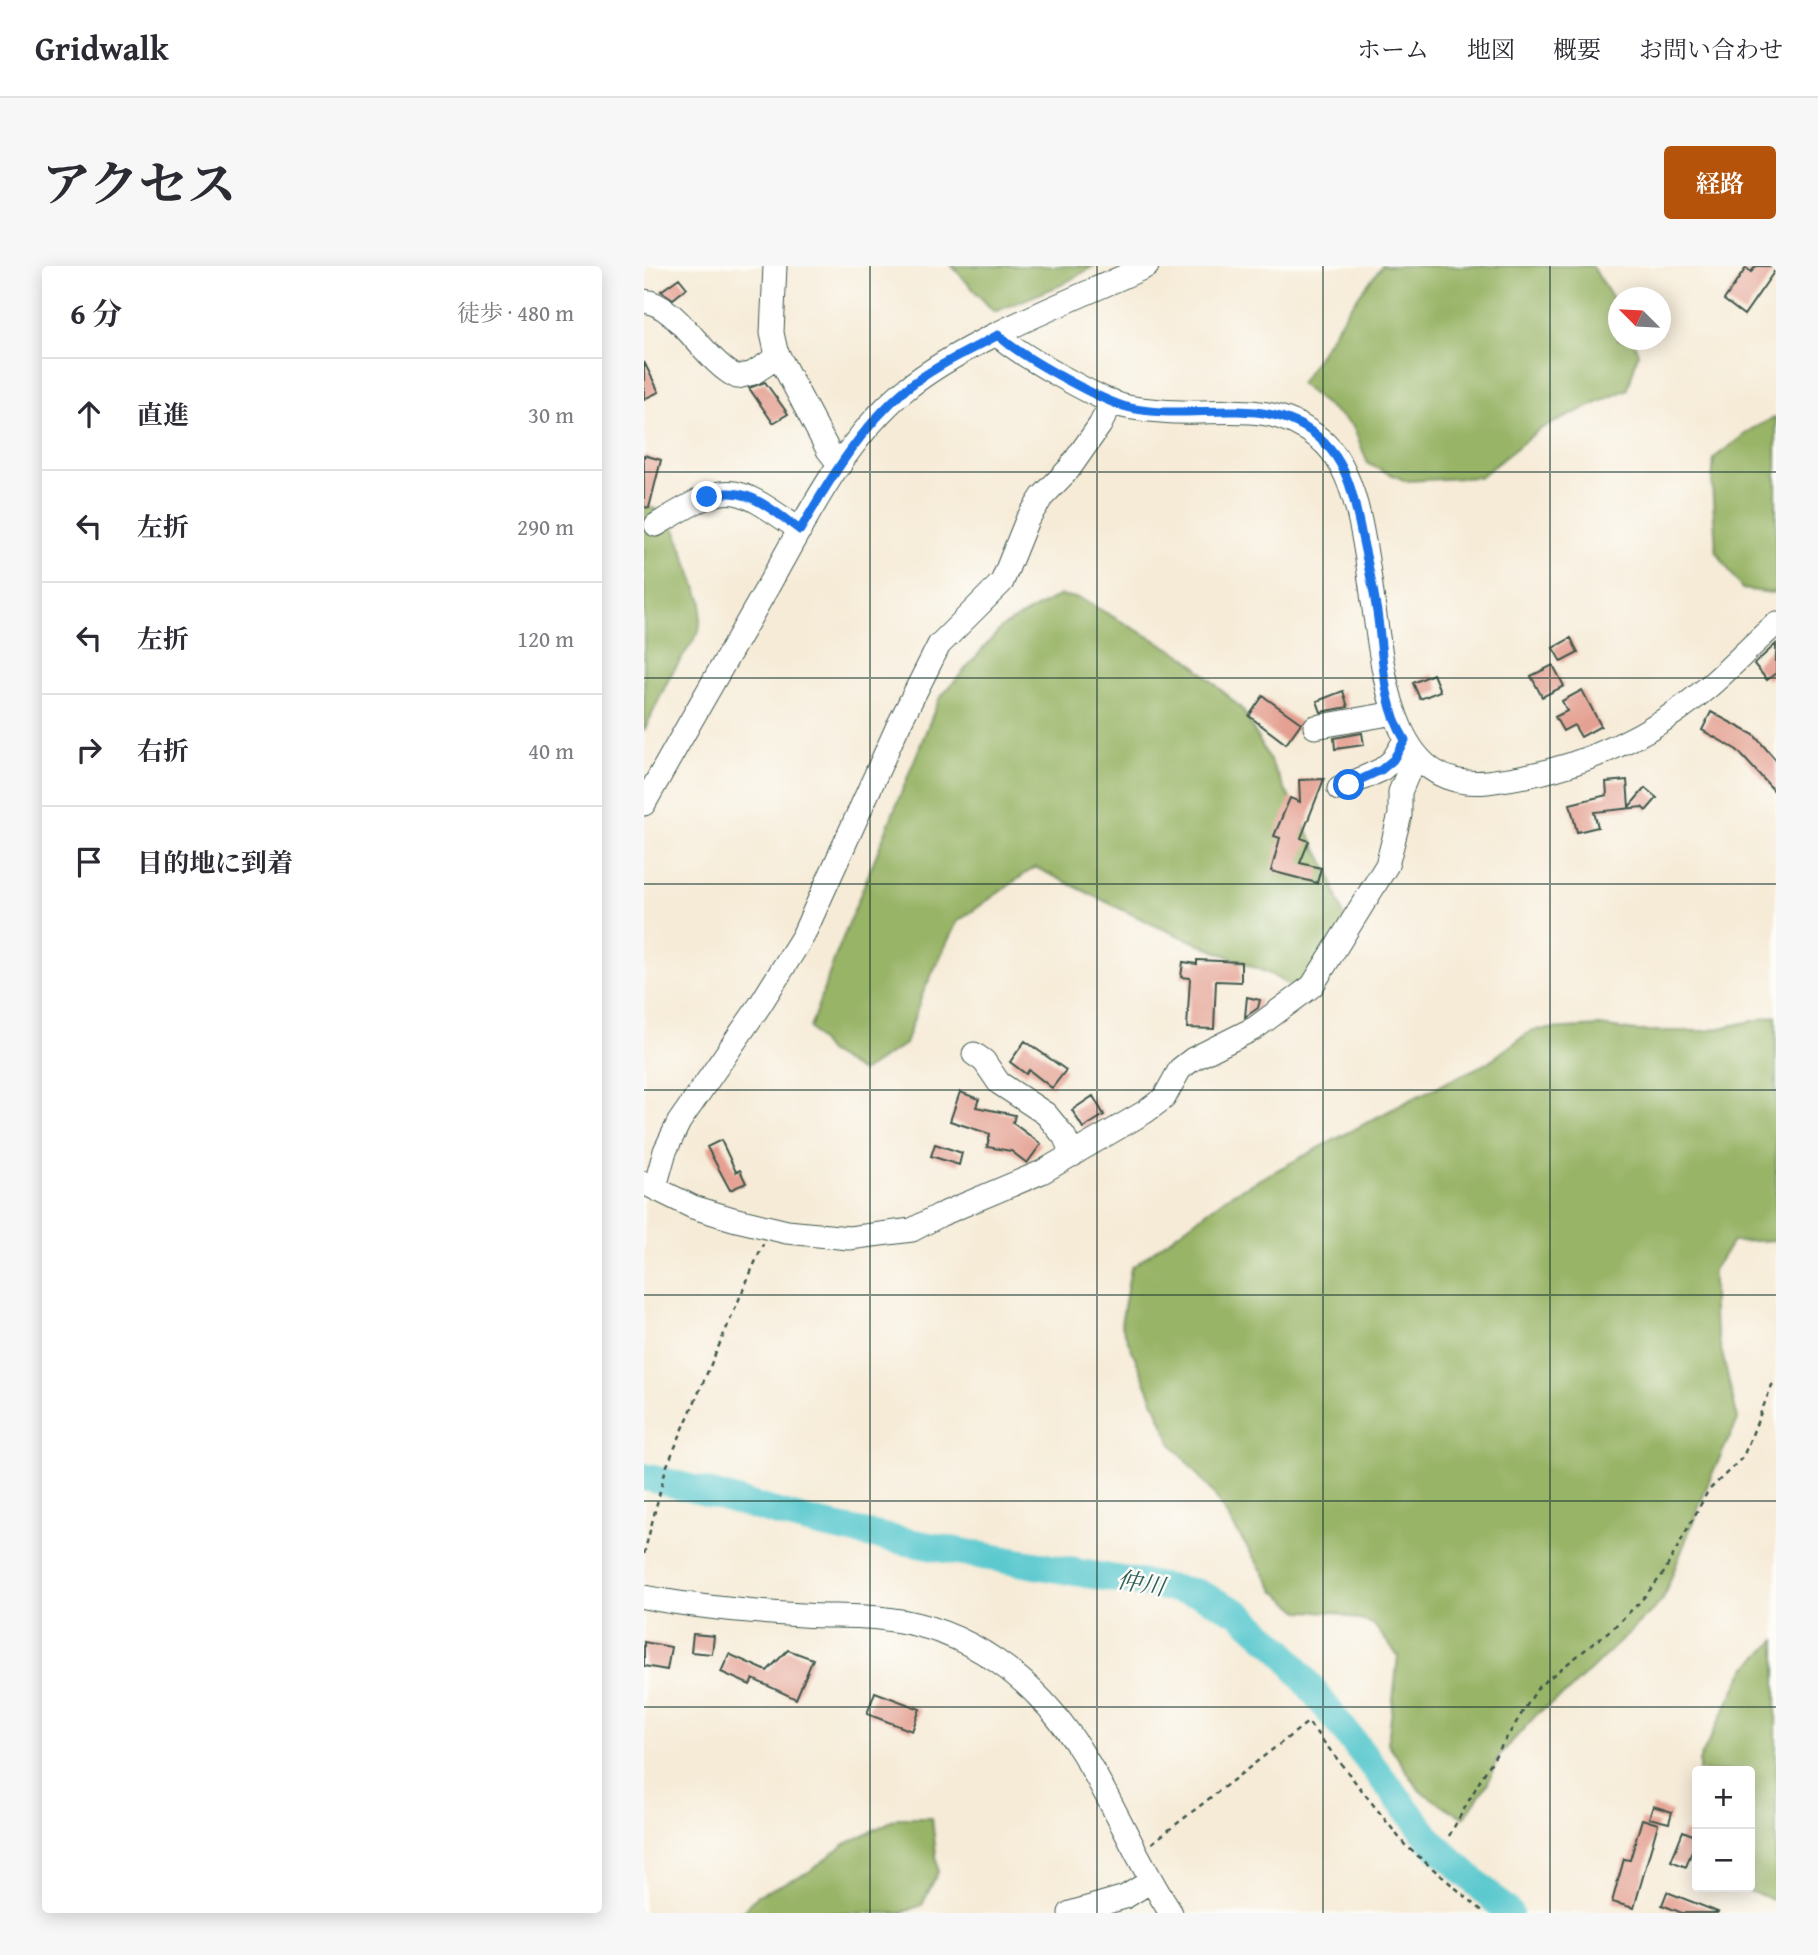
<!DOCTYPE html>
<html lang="ja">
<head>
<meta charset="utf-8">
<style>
	body { margin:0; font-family:"Gentium Book Plus","Noto Serif JP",serif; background:#f7f7f7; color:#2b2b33 }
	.controls { position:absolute; right:21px; bottom:21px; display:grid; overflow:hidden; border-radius:7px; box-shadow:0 4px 18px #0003 }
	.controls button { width:63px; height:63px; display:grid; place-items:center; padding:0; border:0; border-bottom:2px solid #e1e1e2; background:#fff; color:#2b2b33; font:35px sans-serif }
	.compass { position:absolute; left:964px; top:21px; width:63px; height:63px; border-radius:50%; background:#fff; box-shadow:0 4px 18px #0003; rotate:294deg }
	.stop { position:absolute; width:21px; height:21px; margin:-16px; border:5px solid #1a73e8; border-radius:50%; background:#fff }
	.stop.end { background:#1a73e8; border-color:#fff; box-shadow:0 2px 7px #0008 }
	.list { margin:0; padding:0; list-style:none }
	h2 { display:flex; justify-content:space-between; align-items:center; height:91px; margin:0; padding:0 28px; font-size:30px }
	h2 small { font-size:23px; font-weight:400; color:#7c7c81 }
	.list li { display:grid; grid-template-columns:46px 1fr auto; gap:21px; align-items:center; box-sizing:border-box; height:112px; padding:0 28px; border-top:2px solid #e1e1e2 }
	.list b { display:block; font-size:26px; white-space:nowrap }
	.list em { font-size:23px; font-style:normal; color:#7c7c81 }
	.icon { flex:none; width:38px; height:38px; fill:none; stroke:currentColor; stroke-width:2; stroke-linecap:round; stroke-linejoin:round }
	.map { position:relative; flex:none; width:1132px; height:1647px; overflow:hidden; border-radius:7px }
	header { display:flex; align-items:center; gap:42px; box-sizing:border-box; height:98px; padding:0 35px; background:#fff; border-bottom:2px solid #e1e1e2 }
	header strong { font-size:33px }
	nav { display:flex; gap:38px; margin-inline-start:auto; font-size:24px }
	.intro { display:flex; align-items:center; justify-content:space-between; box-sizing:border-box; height:168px; padding:0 42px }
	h1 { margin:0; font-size:49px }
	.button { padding:18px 32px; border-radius:7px; background:#b45309; color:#fff; font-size:24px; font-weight:700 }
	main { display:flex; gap:42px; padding:0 42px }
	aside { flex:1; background:#fff; border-radius:7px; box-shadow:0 4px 18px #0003 }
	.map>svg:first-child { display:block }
</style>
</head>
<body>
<header>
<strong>Gridwalk</strong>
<nav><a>ホーム</a><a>地図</a><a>概要</a><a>お問い合わせ</a></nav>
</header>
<div class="intro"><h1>アクセス</h1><a class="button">経路</a></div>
<main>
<aside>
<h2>6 分<small>徒歩 · 480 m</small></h2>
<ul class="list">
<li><svg class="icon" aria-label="ahead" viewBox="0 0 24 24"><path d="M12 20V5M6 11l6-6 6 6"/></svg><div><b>直進</b></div><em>30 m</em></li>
<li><svg class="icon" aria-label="left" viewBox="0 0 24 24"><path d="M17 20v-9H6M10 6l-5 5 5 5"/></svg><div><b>左折</b></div><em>290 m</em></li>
<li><svg class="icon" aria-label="left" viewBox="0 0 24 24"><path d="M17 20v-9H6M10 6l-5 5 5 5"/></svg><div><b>左折</b></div><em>120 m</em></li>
<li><svg class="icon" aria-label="right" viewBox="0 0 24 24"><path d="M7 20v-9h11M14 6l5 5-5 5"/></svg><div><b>右折</b></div><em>40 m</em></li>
<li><svg class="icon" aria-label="arrive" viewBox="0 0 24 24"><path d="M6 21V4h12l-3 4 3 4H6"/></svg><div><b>目的地に到着</b></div></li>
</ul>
</aside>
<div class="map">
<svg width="1132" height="1647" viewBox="0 0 1132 1647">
	<rect width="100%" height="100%" fill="#fdfcf7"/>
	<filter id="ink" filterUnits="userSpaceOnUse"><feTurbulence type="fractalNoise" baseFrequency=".0143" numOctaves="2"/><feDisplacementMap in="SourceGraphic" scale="14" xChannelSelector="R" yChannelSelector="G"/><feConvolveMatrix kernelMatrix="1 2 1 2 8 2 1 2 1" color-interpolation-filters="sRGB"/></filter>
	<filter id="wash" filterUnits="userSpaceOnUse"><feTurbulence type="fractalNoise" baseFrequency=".00686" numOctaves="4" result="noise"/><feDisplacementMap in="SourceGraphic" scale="28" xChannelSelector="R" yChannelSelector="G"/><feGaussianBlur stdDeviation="1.57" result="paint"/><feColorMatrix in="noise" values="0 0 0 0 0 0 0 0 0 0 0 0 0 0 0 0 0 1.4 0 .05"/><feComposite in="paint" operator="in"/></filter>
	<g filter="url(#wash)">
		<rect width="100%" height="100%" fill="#f6ebd7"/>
		<!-- forest -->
		<path fill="#98b466" stroke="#5c784d" stroke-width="2" d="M 308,0 L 450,0 L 417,19 L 350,46 Z
			M 738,0 L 948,0 L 974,41 L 974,74 L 989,74 L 994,87 L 984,123 L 896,163 L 836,211 L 762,215 L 724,198 L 709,160 L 656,118 L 706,41 Z
			M 1132,151 L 1132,324 L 1128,327 L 1098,323 L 1072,285 L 1068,217 L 1070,192 L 1109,162 Z
			M 0,238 L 26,250 L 58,336 L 55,366 L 26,410 L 0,465 Z
			M 416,329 L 437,333 L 543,392 L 599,444 L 685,606 L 704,664 L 674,708 L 648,721 L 626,708 L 510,659 L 391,601 L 313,656 L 280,724 L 261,778 L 218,806 L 184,786 L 166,762 L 190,694 L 295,433 L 358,361 Z
			M 1132,750 L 1132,974 L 1088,976 L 1069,1004 L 1069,1049 L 1094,1154 L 1067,1210 L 1018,1335 L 924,1426 L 894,1447 L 854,1491 L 844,1517 L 820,1552 L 776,1525 L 744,1477 L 754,1390 L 729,1358 L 690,1346 L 656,1345 L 631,1325 L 568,1226 L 527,1177 L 477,1058 L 487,1002 L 584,930 L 762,836 L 843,797 L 888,764 L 956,760 L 992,765 L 1062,765 Z
			M 1132,1374 L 1132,1634 L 1090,1621 L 1106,1621 L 1106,1505 L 1055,1505 L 1055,1495 L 1101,1403 Z
			M 254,1552 L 288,1552 L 294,1606 L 278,1639 L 258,1647 L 97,1647 L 114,1629 L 165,1606 L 201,1578 Z"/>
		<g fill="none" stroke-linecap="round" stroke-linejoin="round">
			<!-- river -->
			<path stroke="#5cc9cf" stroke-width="28" d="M 0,1211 C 60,1223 116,1244 176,1258 C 301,1285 427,1305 554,1327 L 595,1347 L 638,1385 L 789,1577 L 865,1647"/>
		</g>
		<g id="blocks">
			<!-- building -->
			<path fill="#e4a092" d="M 1112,0 L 1132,0 L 1132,3 L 1100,49 L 1080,34 L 1102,2 L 1107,6 Z
				M 35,12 L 43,22 L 29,33 L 17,25 Z
				M 0,96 L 15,126 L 0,133 Z
				M 121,116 L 144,148 L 129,157 L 105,122 Z
				M 0,189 L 17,194 L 5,242 L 0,241 Z
				M 927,372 L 934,387 L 917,396 L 909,382 Z
				M 1132,378 L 1132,407 L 1123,414 L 1110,398 Z
				M 909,399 L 920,420 L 898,431 L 887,410 Z
				M 789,408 L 796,425 L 776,433 L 769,417 Z
				M 938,424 L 957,460 L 937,471 L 930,459 L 919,465 L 911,451 L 923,445 L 918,435 Z
				M 699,425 L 704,441 L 677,446 L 673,435 Z
				M 619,430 L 657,457 L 642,478 L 605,450 Z
				M 1067,446 L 1110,469 L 1132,494 L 1132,527 L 1093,484 L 1058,464 Z
				M 718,467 L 720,479 L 691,483 L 690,472 Z
				M 680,513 L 657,572 L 665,575 L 656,597 L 677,602 L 673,617 L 627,605 L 636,572 L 630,570 L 646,532 L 656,536 L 655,514 Z
				M 983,514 L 985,541 L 1001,522 L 1013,532 L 1002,545 L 998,541 L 950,546 L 954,561 L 933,566 L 926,538 L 963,529 L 962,516 Z
				M 553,694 L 597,696 L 597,716 L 572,715 L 570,763 L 543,762 L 546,712 L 537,711 L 539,696 L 553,698 Z
				M 603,731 L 616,734 L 614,742 L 601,751 Z
				M 381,775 L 422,804 L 408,822 L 385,804 L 382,808 L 366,796 Z
				M 316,826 L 335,833 L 332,841 L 371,849 L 369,857 L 397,878 L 383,897 L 367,885 L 343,881 L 346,868 L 306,855 Z
				M 449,830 L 460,849 L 439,862 L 428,844 Z
				M 77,874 L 92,906 L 96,904 L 102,917 L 86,924 L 63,881 Z
				M 291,878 L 318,887 L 315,899 L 287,890 Z
				M 49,1368 L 70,1370 L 68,1388 L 47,1386 Z
				M 0,1376 L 27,1381 L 23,1404 L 0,1400 Z
				M 144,1384 L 169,1393 L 152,1433 L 109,1413 L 106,1419 L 77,1406 L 85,1388 L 123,1405 Z
				M 231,1426 L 276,1443 L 268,1465 L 223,1448 Z
				M 1009,1540 L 1028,1546 L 1025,1557 L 1005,1552 Z
				M 998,1553 L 1014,1558 L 990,1642 L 968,1636 L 980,1593 L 986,1594 Z
				M 1039,1565 L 1053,1571 L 1042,1601 L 1027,1595 Z
				M 1023,1626 L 1074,1646 L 1073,1647 L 1038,1647 L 1018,1639 Z"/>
		</g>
	</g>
	<g filter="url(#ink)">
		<use href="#blocks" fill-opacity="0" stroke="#3f574c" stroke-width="2"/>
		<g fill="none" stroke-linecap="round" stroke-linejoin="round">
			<!-- minor casing -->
			<g stroke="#3f574c" stroke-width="25">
				<path id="minor" d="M 131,0 L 128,67 L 132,85 L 184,184 L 196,199
					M 0,35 C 33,38 61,96 93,111 L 109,107 L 135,90
					M 354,69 C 374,88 452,132 479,140 C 491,143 505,144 517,145 C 576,151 625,131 676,173 C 761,242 692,531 843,516 C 926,507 999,476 1063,422 C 1087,402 1108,378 1132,358
					M 12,259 C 86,214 87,216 156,264
					M 671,461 L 751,447
					M 695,523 L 737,504 L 749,494 L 761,474
					M 0,538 C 40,466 82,394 123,322 C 162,253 200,174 262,123 C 324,73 430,34 503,0
					M 330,788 L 340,795 L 355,817 L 402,848 L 420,870 L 429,889
					M 0,917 L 49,941 L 89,953 L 143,966 L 205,972 L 268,964 L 296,949 L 398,906 L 501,846 L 520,832 L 536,803 L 549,793 L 611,762 L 668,720 L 743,599 L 756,549 L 756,526 L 764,507 L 775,492
					M 11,921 L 21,885 L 35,856 L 116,739 L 159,670 L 253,462 L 295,379 L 358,316 L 383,254 L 398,231 L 425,203 L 456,159 L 468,135
					M 0,1331 C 52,1341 105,1346 158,1349 C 186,1351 214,1349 242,1353 C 324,1362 390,1413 434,1480 C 469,1534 492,1594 527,1647
					M 426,1647 L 481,1631 L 507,1615"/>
			</g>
			<!-- path -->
			<path stroke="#3f574c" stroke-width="2.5" stroke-dasharray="5 5" stroke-linecap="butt" d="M 0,1288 L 22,1202 L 119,978
				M 805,1570 L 838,1511 L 895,1420 L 969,1362 L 996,1336 L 1019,1308 L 1064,1225 L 1099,1191 L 1128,1119 L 1132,1117
				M 508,1577 L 664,1456 L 761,1579 L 841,1647"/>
			<!-- minor -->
			<use href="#minor" stroke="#fff" stroke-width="23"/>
		</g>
	</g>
	<g fill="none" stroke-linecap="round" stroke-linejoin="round" filter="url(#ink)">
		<!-- route -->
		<path stroke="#1a73e8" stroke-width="9" d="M 63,231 C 101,217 127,243 156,264 C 186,213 217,161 262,123 C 289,101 323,86 354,69 C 374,89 453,132 479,140 C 547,160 633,119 686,183 C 705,205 710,234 716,261 C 721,287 728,313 732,340 C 740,384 736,434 761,474 L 749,494 L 737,504 L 705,519"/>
	</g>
	<!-- grid -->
	<path fill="none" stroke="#1f3d34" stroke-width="2" stroke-opacity="0.55" d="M 226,0 L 226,1647M 453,0 L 453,1647M 679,0 L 679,1647M 906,0 L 906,1647M 0,206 L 1132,206M 0,412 L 1132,412M 0,618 L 1132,618M 0,824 L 1132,824M 0,1029 L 1132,1029M 0,1235 L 1132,1235M 0,1441 L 1132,1441"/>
	<g text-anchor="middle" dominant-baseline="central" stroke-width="5" stroke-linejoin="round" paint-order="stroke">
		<!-- water labels -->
		<g font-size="24" font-style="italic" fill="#2e605b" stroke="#fdfcf7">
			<text transform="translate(497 1317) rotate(10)">仲川</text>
		</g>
	</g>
</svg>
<div class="controls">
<button>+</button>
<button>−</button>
</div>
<svg class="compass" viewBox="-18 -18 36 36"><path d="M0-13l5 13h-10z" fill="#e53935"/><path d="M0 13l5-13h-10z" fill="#7c7c81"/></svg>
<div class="stop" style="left:705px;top:519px"></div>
<div class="stop end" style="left:63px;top:231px"></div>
</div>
</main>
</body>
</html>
